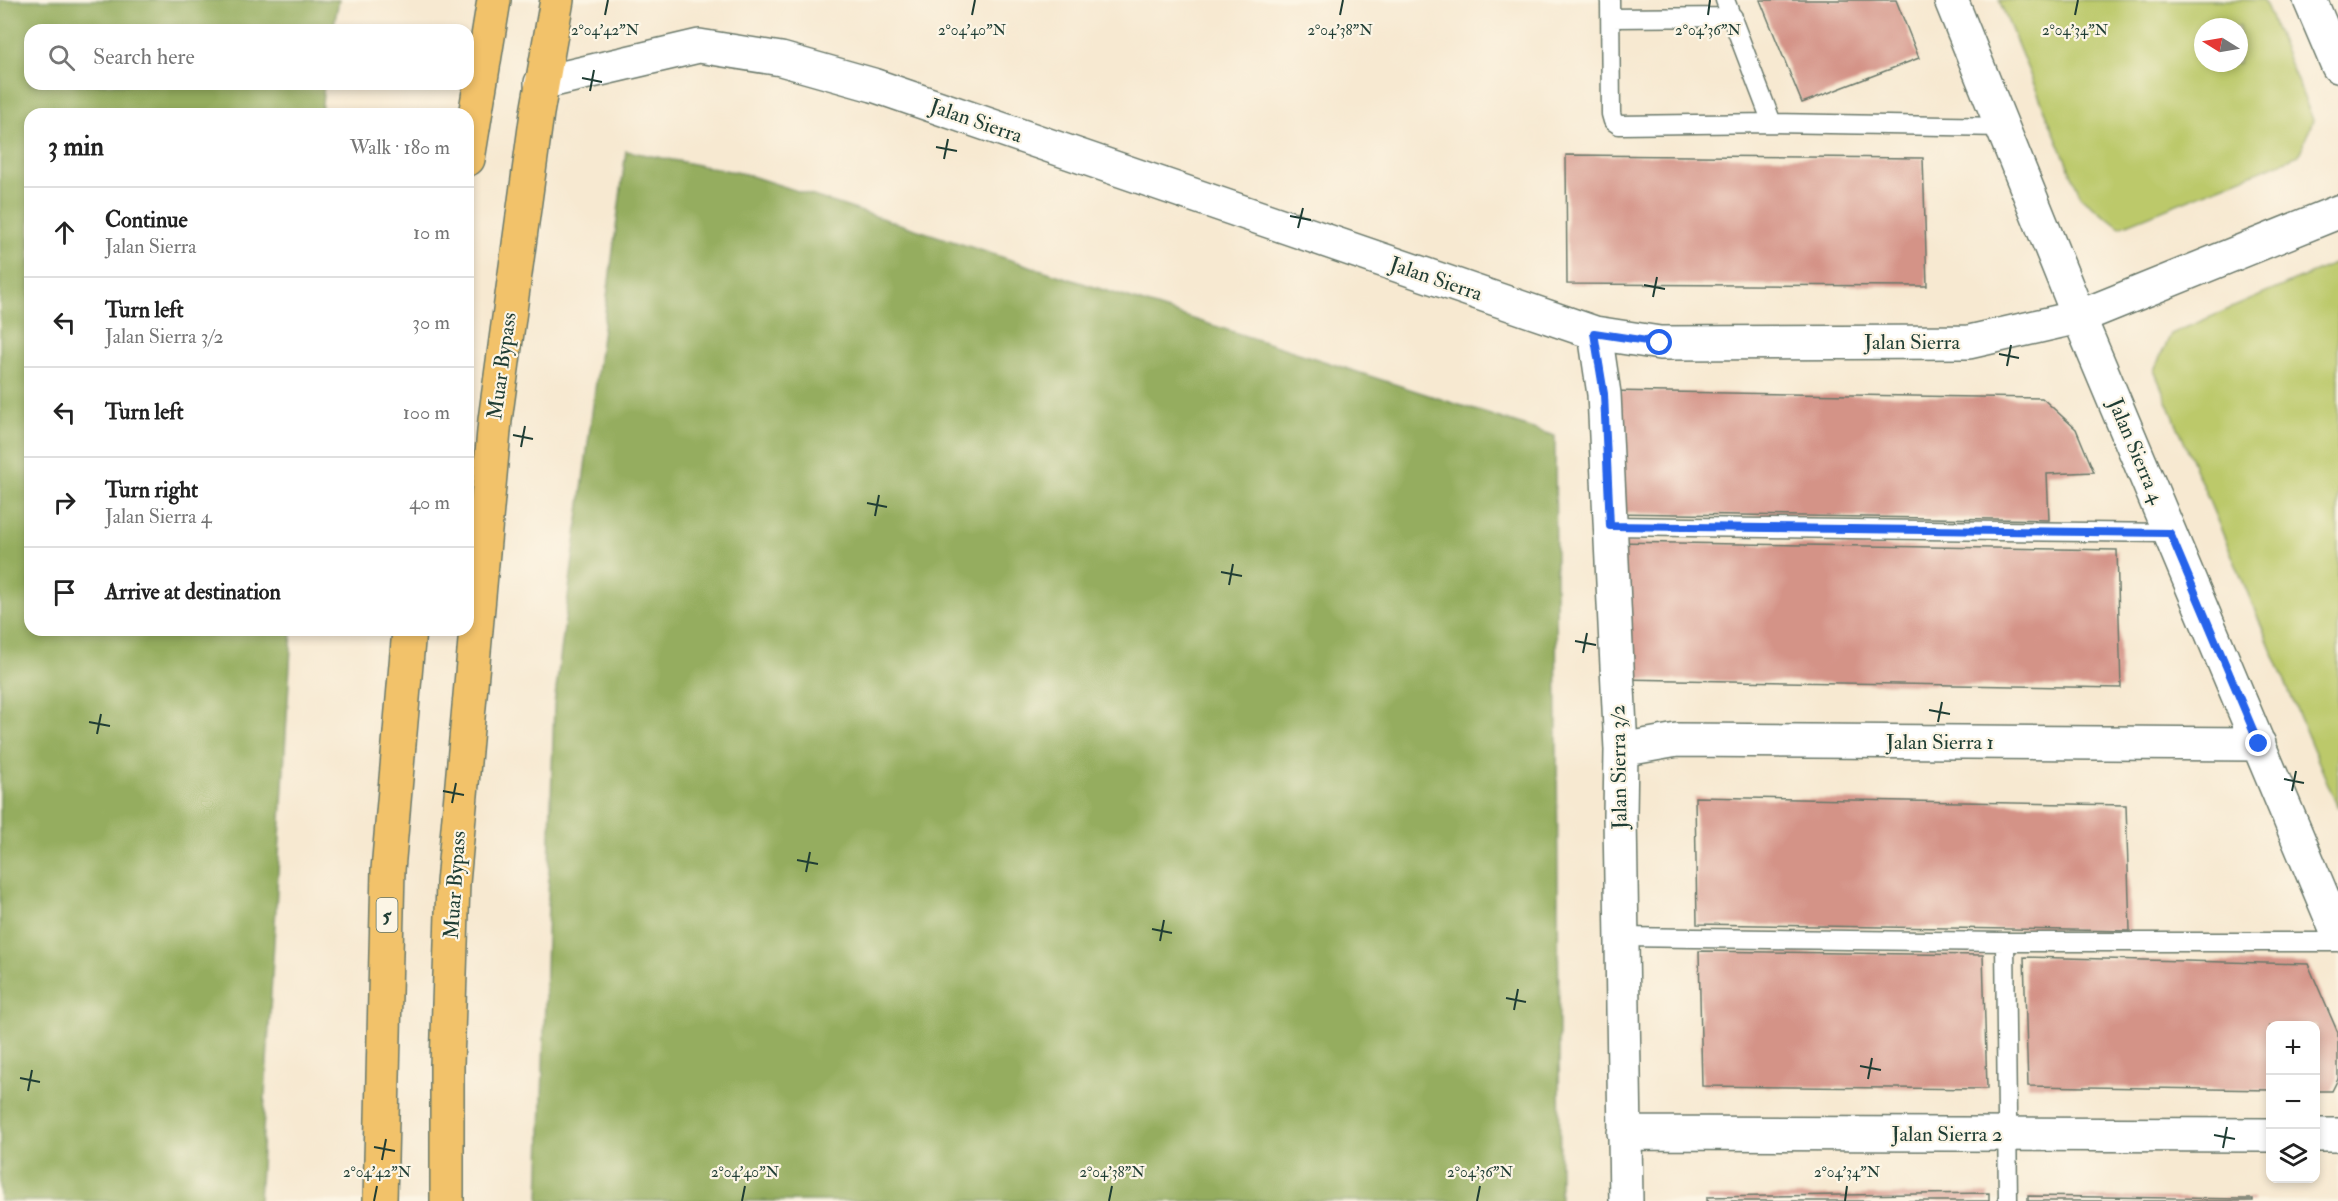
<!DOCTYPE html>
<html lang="en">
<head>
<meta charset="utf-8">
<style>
	body { margin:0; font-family:"IM FELL Double Pica",serif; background:#f2f2f2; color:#222 }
	.controls { position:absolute; right:18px; bottom:18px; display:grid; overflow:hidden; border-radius:12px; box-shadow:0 3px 9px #0003 }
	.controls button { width:54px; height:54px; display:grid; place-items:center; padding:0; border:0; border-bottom:2px solid #e0e0e0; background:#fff; color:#222; font:30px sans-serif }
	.compass { position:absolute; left:2194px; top:18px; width:54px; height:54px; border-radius:50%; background:#fff; box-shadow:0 3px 9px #0003; rotate:281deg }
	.stop { position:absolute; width:18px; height:18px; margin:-14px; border:4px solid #2563eb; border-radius:50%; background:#fff }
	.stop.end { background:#2563eb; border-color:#fff; box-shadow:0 2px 6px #0008 }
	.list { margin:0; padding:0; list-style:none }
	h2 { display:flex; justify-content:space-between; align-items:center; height:78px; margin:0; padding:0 24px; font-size:26px }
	h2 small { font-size:20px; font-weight:400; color:#767676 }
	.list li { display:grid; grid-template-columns:39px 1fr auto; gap:18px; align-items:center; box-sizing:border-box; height:90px; padding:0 24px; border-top:2px solid #e0e0e0 }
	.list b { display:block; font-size:22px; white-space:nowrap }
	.list p { margin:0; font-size:20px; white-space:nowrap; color:#767676 }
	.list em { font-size:20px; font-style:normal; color:#767676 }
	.icon { flex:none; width:33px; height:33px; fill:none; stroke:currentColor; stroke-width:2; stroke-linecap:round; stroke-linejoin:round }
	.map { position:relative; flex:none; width:2338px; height:1201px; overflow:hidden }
	.search { position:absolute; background:#fff; box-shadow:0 3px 9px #0003; left:24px; top:24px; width:450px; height:66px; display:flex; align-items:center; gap:15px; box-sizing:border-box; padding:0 21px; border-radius:18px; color:#767676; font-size:22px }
	.panel { position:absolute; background:#fff; box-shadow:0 3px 9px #0003; left:24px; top:108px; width:450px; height:528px; border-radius:18px }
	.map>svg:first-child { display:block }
</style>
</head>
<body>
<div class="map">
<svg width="2338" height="1201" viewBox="0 0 2338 1201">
	<rect width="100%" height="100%" fill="#fcf5e5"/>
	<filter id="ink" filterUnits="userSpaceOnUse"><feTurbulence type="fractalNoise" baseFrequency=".0167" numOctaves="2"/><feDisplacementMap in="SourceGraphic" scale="12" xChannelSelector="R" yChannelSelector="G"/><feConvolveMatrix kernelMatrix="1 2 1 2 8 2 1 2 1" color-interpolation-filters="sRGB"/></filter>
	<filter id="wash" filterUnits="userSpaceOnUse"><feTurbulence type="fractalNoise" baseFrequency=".008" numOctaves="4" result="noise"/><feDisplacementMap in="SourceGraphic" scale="24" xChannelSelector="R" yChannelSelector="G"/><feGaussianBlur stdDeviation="1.35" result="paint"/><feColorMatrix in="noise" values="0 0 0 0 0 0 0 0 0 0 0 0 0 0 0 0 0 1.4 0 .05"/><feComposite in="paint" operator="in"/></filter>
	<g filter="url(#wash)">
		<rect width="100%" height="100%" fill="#f7e9d1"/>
		<!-- green -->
		<path fill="#bcc96b" stroke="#6e8350" stroke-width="1.5" fill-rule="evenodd" d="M 1999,0 L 2264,0 L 2313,120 L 2299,155 L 2120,227 L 2081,197 ZM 2203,27 L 2239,27 L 2239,63 L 2203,63 Z
			M 2338,262 L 2338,808 L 2154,370 L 2171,334 Z"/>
		<!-- forest -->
		<path fill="#95ad5f" stroke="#5a754a" stroke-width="1.5" d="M 0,0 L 339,0 L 333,30 L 30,30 L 30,84 L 324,84 L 321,114 L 30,114 L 30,630 L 292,630 L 259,1201 L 0,1201 Z
			M 626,151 L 745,174 L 1555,436 L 1560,1201 L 539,1201 L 554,705 Z"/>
		<g id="blocks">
			<!-- building -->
			<path fill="#d49387" d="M 1760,0 L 1896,0 L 1919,58 L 1802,103 Z
				M 1566,155 L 1923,158 L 1927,286 L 1567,284 Z
				M 1608,391 L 2042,398 L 2076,429 L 2094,472 L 2047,474 L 2049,520 L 1613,513 Z
				M 1614,542 L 2117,550 L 2121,688 L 1621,679 Z
				M 1695,797 L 2126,805 L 2130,931 L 1697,924 Z
				M 1699,951 L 1983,955 L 1987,1089 L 1702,1086 Z
				M 2024,957 L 2308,964 L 2338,1033 L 2338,1079 L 2332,1091 L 2316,1091 L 2316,1026 L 2270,1026 L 2270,1090 L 2028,1086 Z
				M 1989,1193 L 1989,1201 L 1707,1201 L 1707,1197 Z
				M 2028,1196 L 2243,1199 L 2253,1199 L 2253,1201 L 2028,1201 Z"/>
		</g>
	</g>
	<g filter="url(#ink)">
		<use href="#blocks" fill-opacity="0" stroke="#6b796b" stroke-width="1.5"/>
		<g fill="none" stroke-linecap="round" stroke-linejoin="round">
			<!-- service casing -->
			<g stroke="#6b796b" stroke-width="21">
				<path id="service" d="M 1610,0 L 1611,114 L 1613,121 L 1619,125 L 1772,123 L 2003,127
					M 1725,0 L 1772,123
					M 1611,18 L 1733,17
					M 1610,526 L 2170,533
					M 1621,937 L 2005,942 L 2338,942
					M 2005,942 L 2008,1201"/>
			</g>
			<!-- minor casing -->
			<g stroke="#6b796b" stroke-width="36">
				<path id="minor" d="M 1951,0 L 2079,317 L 2338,934
					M 2310,0 L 2338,66
					M 541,83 L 699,46 L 781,59 L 873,85 L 1595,333 L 1660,343 L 1969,342 L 2079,317 L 2338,212
					M 1595,333 L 1604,394 L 1621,750 L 1620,816 L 1626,1201
					M 1621,750 L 1677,740 L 2259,744
					M 1624,1133 L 2270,1135
					M 2316,1135 L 2338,1135"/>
			</g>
			<!-- trunk casing -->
			<g stroke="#6b796b" stroke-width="36">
				<path id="trunk" d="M 468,159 L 494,0
					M 380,1201 L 388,870 L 409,630
					M 447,1201 L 447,1065 L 453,883 L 495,420 L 537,113 L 557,0"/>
			</g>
			<!-- service -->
			<use href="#service" stroke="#fff" stroke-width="18"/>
			<!-- minor -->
			<use href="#minor" stroke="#fff" stroke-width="33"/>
			<!-- trunk -->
			<use href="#trunk" stroke="#f2c26a" stroke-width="33"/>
		</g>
	</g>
	<g fill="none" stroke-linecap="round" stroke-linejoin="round" filter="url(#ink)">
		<!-- route -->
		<path stroke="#2563eb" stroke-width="8" d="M 1660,343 L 1594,333 L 1604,394 L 1610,526 L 2170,533 L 2259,744"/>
	</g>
	<!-- ticks -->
	<path fill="none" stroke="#1f3d34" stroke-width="2" d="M 605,15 L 608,0M 972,15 L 975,0M 1340,15 L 1343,0M 1708,15 L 1710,0M 2075,15 L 2078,0M 582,78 L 602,82M 590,91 L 594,70M 936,147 L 957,151M 944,159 L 948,139M 1290,216 L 1311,220M 1298,228 L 1303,208M 1644,285 L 1665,289M 1653,297 L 1657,277M 1999,354 L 2019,358M 2007,366 L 2011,345M 513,435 L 533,439M 521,447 L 525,426M 867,503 L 887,507M 875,516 L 879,495M 1221,572 L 1242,576M 1229,585 L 1233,564M 1575,641 L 1596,645M 1583,653 L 1587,633M 1929,710 L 1950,714M 89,722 L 110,726M 1938,722 L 1942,702M 97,734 L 101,714M 2284,779 L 2304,783M 443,791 L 464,795M 2292,791 L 2296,771M 452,803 L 456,783M 797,860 L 818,864M 806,872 L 810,852M 1152,929 L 1172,933M 1160,941 L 1164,920M 1506,998 L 1526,1002M 1514,1010 L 1518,989M 1860,1066 L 1881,1070M 20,1078 L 40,1082M 1868,1079 L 1872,1058M 28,1091 L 32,1070M 2214,1135 L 2235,1139M 374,1147 L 395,1151M 2223,1148 L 2227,1127M 382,1160 L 386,1139M 374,1201 L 377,1186M 742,1201 L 745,1186M 1109,1201 L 1112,1186M 1477,1201 L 1480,1186M 1845,1201 L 1847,1186"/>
	<g text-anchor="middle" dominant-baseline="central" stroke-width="4.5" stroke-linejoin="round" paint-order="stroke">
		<!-- shield labels -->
		<rect fill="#fcf5e5" stroke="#617469" stroke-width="1.5" x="376.5" y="898" width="21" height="34" rx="4.5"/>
		<g font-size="20" font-weight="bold" fill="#1f3d34">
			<text x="387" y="915">5</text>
		</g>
		<!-- street labels -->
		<g font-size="21" fill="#1f3d34" stroke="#fcf5e5">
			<text transform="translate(976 121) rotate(19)">Jalan Sierra</text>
			<text transform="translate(1436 279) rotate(19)">Jalan Sierra</text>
			<text x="1912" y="342">Jalan Sierra</text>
			<text transform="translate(502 366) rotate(-82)">Muar Bypass</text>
			<text transform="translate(2136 451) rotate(67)">Jalan Sierra 4</text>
			<text x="1940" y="742">Jalan Sierra 1</text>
			<text transform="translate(1619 767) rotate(-91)">Jalan Sierra 3/2</text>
			<text transform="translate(455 885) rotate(-86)">Muar Bypass</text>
			<text x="1947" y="1134">Jalan Sierra 2</text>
		</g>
	</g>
	<g font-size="15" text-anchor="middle" fill="#1f3d34" stroke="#fcf5e5" stroke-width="4.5" stroke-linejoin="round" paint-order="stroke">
		<text x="605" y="35">2°04'42"N</text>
		<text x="972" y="35">2°04'40"N</text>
		<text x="1340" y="35">2°04'38"N</text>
		<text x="1708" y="35">2°04'36"N</text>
		<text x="2075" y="35">2°04'34"N</text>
		<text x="377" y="1177">2°04'42"N</text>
		<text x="745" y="1177">2°04'40"N</text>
		<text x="1112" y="1177">2°04'38"N</text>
		<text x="1480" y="1177">2°04'36"N</text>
		<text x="1847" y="1177">2°04'34"N</text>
	</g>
</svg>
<div class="controls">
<button>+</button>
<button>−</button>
<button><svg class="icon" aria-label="layers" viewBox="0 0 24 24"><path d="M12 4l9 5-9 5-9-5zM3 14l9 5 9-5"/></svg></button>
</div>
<svg class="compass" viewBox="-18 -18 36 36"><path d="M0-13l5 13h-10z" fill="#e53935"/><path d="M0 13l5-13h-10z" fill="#767676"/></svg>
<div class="stop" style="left:1660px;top:343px"></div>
<div class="stop end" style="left:2259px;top:744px"></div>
<div class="search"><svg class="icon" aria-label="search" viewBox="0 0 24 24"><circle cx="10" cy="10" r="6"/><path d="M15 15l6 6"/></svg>Search here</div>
<section class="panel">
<h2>3 min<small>Walk · 180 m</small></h2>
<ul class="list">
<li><svg class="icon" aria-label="ahead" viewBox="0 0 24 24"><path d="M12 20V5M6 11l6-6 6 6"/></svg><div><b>Continue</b><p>Jalan Sierra</p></div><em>10 m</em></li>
<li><svg class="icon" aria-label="left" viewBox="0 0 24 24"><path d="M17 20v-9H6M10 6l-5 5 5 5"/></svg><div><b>Turn left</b><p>Jalan Sierra 3/2</p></div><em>30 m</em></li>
<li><svg class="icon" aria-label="left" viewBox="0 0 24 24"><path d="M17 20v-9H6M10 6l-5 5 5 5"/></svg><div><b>Turn left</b></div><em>100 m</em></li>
<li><svg class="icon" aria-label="right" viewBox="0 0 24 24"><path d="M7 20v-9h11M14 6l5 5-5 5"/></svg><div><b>Turn right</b><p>Jalan Sierra 4</p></div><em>40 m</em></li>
<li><svg class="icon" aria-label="arrive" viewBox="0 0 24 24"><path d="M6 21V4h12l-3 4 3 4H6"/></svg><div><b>Arrive at destination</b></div></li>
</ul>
</section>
</div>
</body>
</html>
